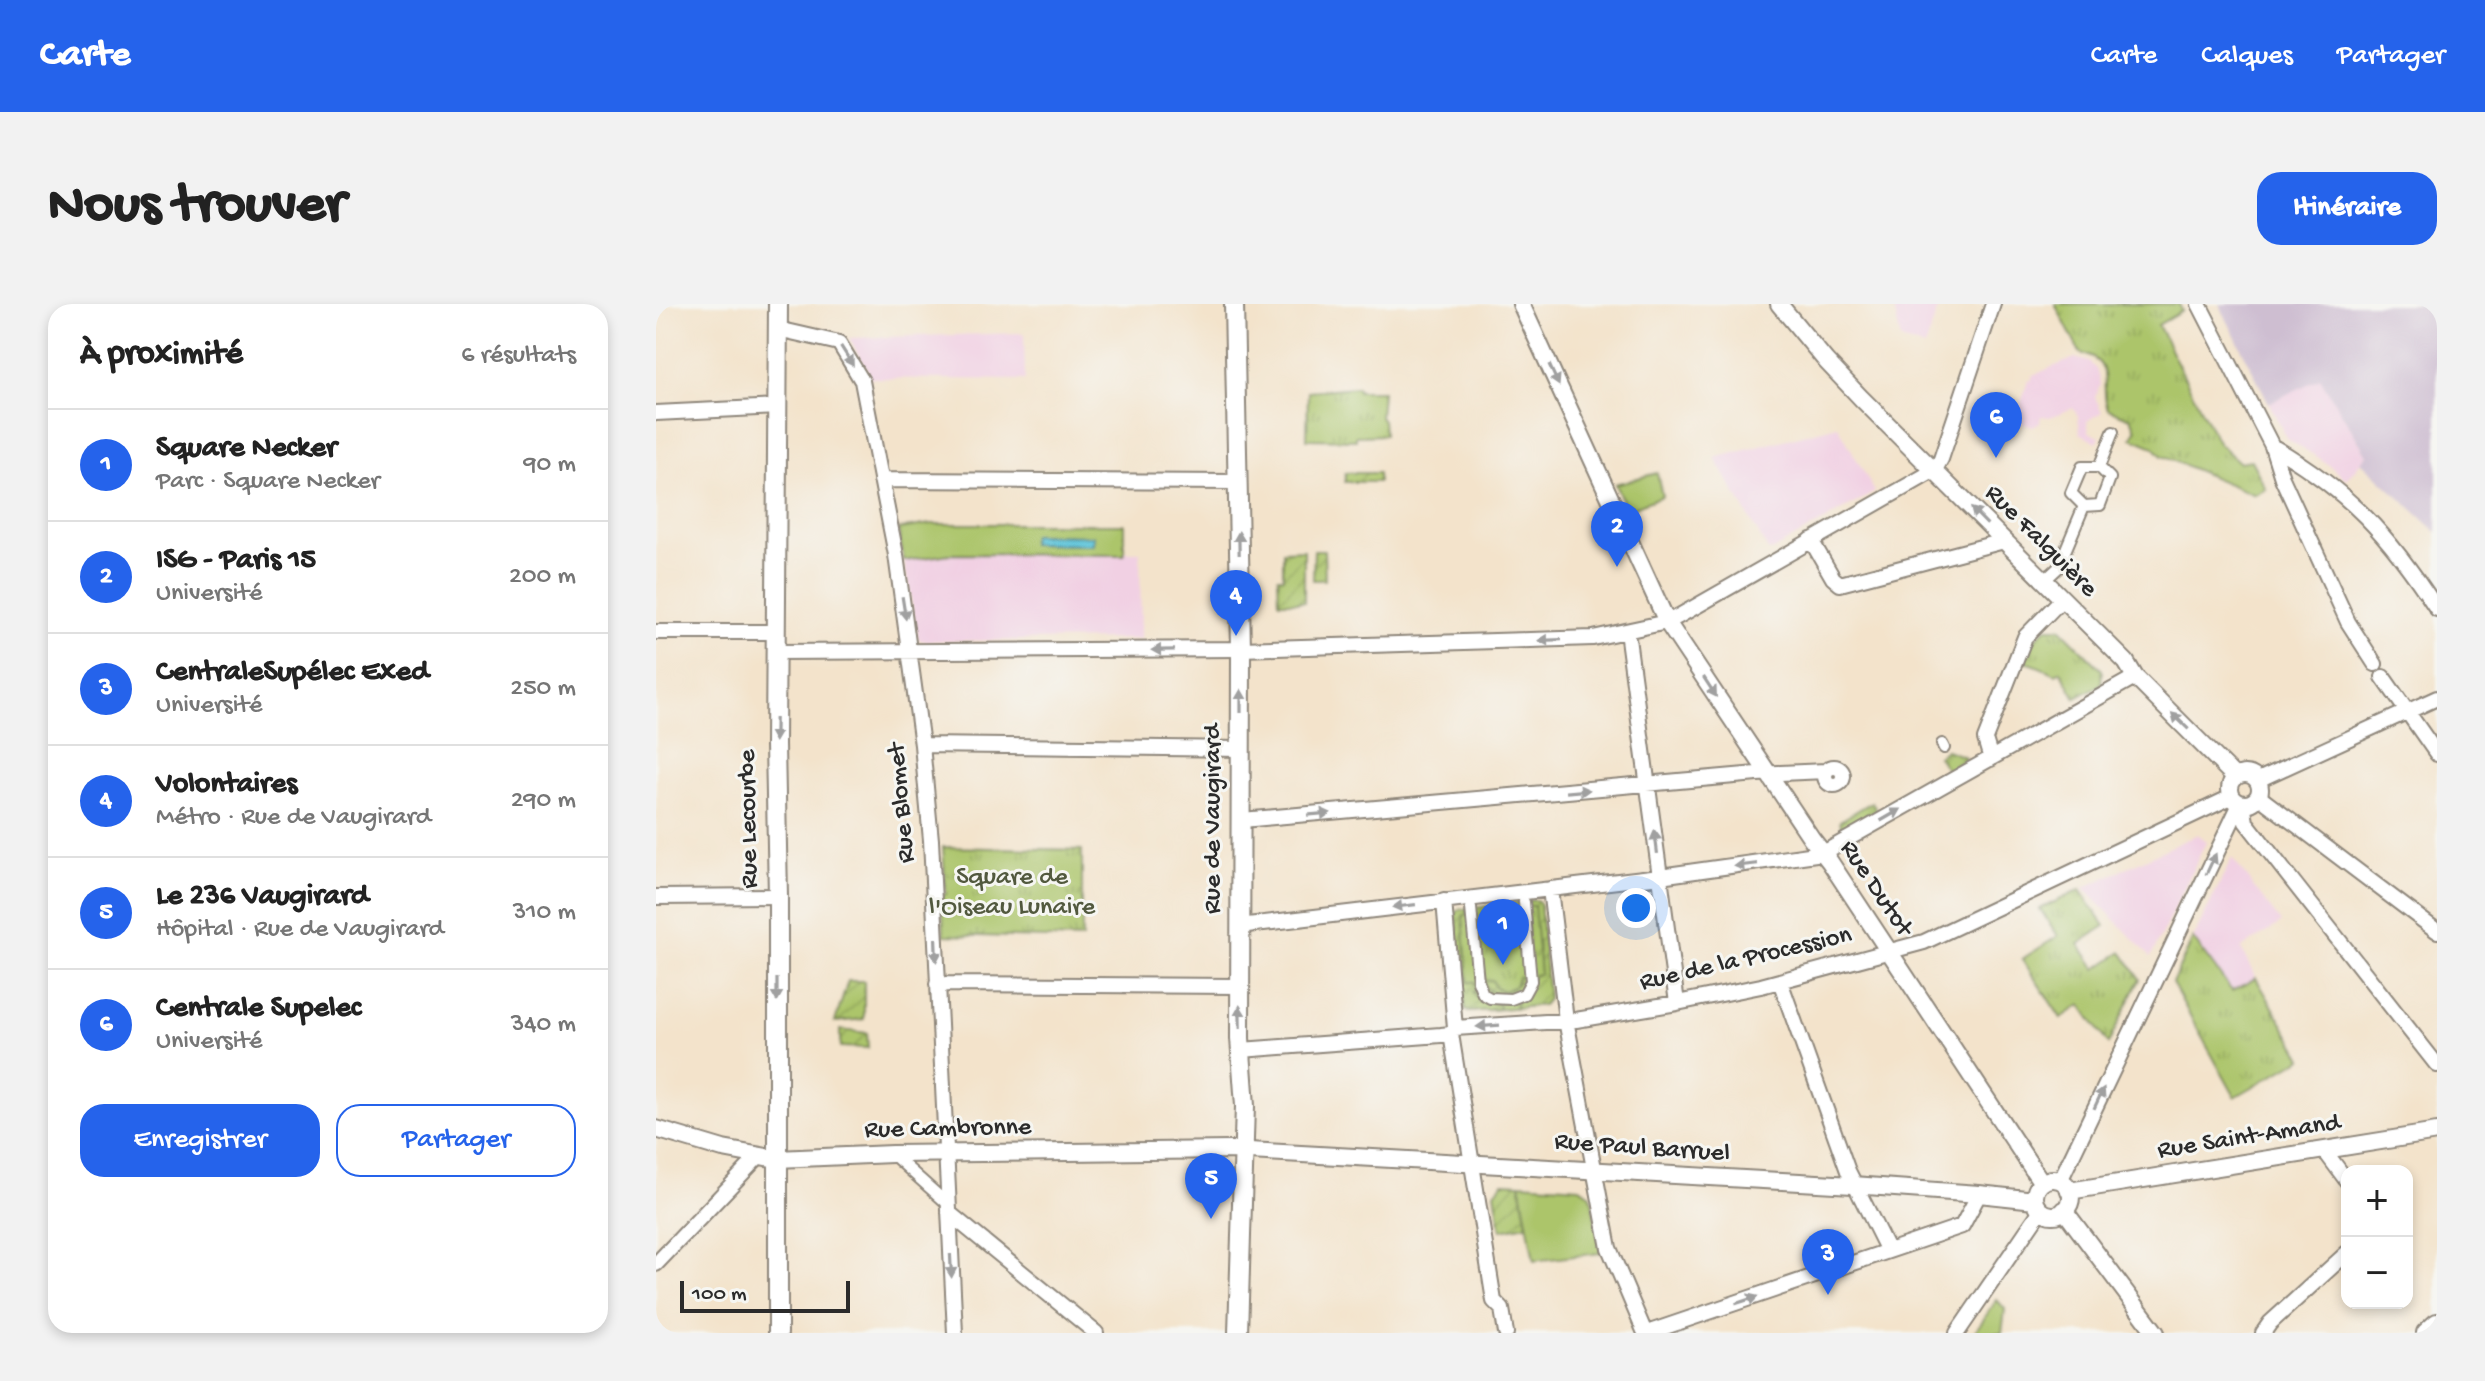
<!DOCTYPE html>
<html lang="fr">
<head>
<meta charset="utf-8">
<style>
	body { margin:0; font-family:"Gochi Hand",sans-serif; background:#f2f2f2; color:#222 }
	.controls { position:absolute; right:24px; bottom:24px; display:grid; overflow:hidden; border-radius:16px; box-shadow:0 4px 12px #0003 }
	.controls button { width:72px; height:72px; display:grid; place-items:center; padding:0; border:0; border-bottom:2px solid #e0e0e0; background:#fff; color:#222; font:40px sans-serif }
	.scale { position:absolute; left:24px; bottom:20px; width:170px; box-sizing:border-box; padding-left:8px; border:4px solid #2b2b2b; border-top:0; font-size:22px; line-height:28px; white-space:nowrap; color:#2b2b2b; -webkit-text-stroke:6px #f6f6f2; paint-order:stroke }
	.you { position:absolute; left:980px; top:604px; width:28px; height:28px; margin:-20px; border:6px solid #fff; border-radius:50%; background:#1a73e8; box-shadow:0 0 0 12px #1a73e833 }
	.badge { display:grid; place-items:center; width:52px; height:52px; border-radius:50%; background:#2563eb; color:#fff; font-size:26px; font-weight:700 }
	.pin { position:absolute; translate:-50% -66px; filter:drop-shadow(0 2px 4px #0008) }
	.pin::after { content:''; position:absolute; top:42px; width:28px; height:24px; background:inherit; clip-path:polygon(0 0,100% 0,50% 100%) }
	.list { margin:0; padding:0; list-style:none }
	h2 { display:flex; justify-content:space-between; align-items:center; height:104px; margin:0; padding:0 32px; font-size:34px }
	h2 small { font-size:26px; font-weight:400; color:#767676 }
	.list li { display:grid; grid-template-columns:52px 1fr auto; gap:24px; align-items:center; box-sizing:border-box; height:112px; padding:0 32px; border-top:2px solid #e0e0e0 }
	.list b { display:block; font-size:30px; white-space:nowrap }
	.list p { margin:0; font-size:26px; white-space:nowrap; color:#767676 }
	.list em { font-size:26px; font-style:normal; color:#767676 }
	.actions { display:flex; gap:16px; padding:24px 32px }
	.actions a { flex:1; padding:18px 0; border:2px solid #2563eb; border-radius:24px; text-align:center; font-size:28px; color:#2563eb }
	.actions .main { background:#2563eb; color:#fff }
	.map { position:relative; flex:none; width:1781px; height:1029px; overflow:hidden; border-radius:24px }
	header { display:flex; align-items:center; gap:48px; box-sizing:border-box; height:112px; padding:0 40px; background:#2563eb; color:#fff }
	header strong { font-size:38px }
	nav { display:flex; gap:44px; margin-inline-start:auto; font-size:28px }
	.intro { display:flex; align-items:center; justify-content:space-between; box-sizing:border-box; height:192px; padding:0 48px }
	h1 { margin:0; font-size:56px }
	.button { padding:20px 36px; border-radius:24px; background:#2563eb; color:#fff; font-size:28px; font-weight:700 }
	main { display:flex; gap:48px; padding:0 48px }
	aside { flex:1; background:#fff; border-radius:24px; box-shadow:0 4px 12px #0003 }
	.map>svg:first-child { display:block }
</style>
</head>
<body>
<header>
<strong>Carte</strong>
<nav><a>Carte</a><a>Calques</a><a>Partager</a></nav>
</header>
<div class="intro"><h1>Nous trouver</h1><a class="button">Itinéraire</a></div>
<main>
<aside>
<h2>À proximité<small>6 résultats</small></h2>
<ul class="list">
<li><span class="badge">1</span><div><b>Square Necker</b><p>Parc · Square Necker</p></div><em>90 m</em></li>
<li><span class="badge">2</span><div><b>ISG - Paris 15</b><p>Université</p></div><em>200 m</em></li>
<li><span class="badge">3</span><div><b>CentraleSupélec Exed</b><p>Université</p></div><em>250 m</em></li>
<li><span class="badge">4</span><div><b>Volontaires</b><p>Métro · Rue de Vaugirard</p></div><em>290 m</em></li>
<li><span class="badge">5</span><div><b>Le 236 Vaugirard</b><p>Hôpital · Rue de Vaugirard</p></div><em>310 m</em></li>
<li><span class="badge">6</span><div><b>Centrale Supelec</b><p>Université</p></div><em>340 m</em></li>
</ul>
<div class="actions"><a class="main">Enregistrer</a><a>Partager</a></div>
</aside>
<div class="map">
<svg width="1781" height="1029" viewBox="0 0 1781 1029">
	<defs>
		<pattern id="park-tufts" width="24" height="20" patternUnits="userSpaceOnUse" patternTransform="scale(2)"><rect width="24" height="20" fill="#acc56b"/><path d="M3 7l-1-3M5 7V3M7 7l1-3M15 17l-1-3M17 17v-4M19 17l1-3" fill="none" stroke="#94a95d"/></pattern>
		<pattern id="garden-furrows" width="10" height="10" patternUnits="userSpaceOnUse" patternTransform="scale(2)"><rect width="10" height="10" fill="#acc56b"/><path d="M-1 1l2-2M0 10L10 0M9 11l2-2" fill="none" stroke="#94a95d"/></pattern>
	</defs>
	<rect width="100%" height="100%" fill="#f6f6f2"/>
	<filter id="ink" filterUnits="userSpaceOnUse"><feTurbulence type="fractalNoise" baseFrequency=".0125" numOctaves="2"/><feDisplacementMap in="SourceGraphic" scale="16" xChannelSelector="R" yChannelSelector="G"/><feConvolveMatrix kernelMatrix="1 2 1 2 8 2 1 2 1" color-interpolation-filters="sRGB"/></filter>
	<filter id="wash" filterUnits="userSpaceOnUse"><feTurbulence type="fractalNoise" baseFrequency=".006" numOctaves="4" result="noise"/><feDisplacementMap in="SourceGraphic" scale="32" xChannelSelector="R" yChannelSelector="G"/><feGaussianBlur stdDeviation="1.8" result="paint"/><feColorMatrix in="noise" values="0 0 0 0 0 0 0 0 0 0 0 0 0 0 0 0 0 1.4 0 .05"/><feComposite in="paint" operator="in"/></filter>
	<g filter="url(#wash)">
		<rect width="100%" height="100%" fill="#f3e3cb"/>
		<!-- built -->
		<path fill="#f1d0e3" d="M 1237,0 L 1283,0 L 1269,44 L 1245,36 Z
			M 368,29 L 369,76 L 213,74 L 211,65 L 193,34 Z
			M 1419,54 L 1433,58 L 1440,65 L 1443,74 L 1444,81 L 1439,93 L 1446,108 L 1431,117 L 1433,128 L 1444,132 L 1441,138 L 1424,129 L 1422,112 L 1417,104 L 1394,113 L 1385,112 L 1384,118 L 1377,122 L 1359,118 L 1372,76 L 1375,77 L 1377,71 Z
			M 1664,73 L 1711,151 L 1691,175 L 1663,154 L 1631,135 L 1613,99 Z
			M 1182,122 L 1219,188 L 1113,248 L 1059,154 Z
			M 468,248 L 484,248 L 485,335 L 266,337 L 262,334 L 248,257 L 293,250 L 468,251 Z
			M 1542,530 L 1550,538 L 1495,653 L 1428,584 Z
			M 1576,554 L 1625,619 L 1585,645 L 1600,674 L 1577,687 L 1537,635 Z"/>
		<!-- industrial -->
		<path fill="#cebed1" d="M 1563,0 L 1781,0 L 1781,228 L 1705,158 L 1711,151 L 1664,74 L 1613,99 Z"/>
		<!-- grass -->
		<path fill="#acc56b" stroke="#6c784b" stroke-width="2" d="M 1001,169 L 1006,192 L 971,206 L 959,180 Z
			M 275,220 L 468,220 L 468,251 L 293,250 L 248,257 L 242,225 Z
			M 864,879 L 924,883 L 935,891 L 945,949 L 878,957 Z"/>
		<!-- park -->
		<path fill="url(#park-tufts)" stroke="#6c784b" stroke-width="2" d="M 1399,0 L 1523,0 L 1526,7 L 1502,21 L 1562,139 L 1583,158 L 1595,156 L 1610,185 L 1599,191 L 1506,152 L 1498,143 L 1476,134 L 1480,126 L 1475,114 L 1452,105 C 1442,81 1462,59 1424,49 Z
			M 701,83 L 702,87 L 726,87 L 724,113 L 727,116 L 728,131 L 700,132 L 700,136 L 651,135 L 652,87 Z
			M 1390,324 L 1404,324 L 1446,366 L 1445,380 L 1420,394 L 1405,367 L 1400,370 L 1369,357 L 1377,337 Z
			M 287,543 L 426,546 L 426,635 L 288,631 L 286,591 L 290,590 Z
			M 1424,586 L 1449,622 L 1423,640 L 1440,665 L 1466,648 L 1484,675 L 1452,740 L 1425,701 L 1405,714 L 1366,655 L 1402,632 L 1384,605 Z
			M 880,596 L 884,599 L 892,695 L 887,701 L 813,708 L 809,706 L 800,609 L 803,606 Z
			M 1537,635 L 1576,687 L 1600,674 L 1647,754 L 1579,793 L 1516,679 Z
			M 1341,996 L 1349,1005 L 1346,1029 L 1318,1029 Z"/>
		<!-- garden -->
		<path fill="url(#garden-furrows)" stroke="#6c784b" stroke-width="2" d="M 689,169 L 722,169 L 722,178 L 689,178 Z
			M 648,246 L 648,298 L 623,298 L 622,273 L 627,273 L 627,247 Z
			M 658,246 L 668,246 L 669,276 L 657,276 Z
			M 1290,446 L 1309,453 L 1309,458 L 1292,468 L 1282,452 Z
			M 1216,498 L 1222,509 L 1187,527 L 1184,517 Z
			M 880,596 L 884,599 L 892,695 L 887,701 L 860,704 L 859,697 L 878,671 L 884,670 L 878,602 L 872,602 L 871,597 Z
			M 811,605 L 812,610 L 807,612 L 812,678 L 819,678 L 821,686 L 817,688 L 820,693 L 824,691 L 842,699 L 843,705 L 813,708 L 809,706 L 800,609 L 803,606 Z
			M 871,672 L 866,686 C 850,694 834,695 827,677 L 836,676 L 840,684 L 848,687 L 859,682 L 862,673 Z
			M 192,677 L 208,677 L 208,715 L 179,718 Z
			M 184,726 L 211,729 L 212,744 L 184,743 Z
			M 847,878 L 864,879 L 871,921 L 845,926 L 839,888 Z"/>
		<!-- water -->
		<path fill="#5dc5da" stroke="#447882" stroke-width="2" d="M 376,231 L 438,232 L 437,241 L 375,240 Z"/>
	</g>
	<g filter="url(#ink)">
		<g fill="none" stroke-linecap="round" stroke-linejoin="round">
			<!-- pedestrian casing -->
			<g stroke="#8f877b" stroke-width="14">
				<path id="pedestrian" d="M 1428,202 L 1444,201 L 1454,174 L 1443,163
					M 1388,277 L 1402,264 L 1428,202 L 1415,189 L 1426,163 L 1443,163 L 1457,128
					M 1286,440 L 1288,444
					M 815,604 L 822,677 L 827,690 L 834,694 L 855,695 L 868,690 L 875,677 L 868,598
					M 236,850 L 293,901"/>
			</g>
			<!-- minor casing -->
			<g stroke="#8f877b" stroke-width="18">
				<path id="minor" d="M 1543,0 L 1616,142 L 1626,174 L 1692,318 L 1719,360
					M 122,25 L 183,39 L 206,77 L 240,251 L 266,441 L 275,536 L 299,1029
					M 0,109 L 121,103
					M 1616,142 C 1693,187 1733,231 1781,305
					M 225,176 L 582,178
					M 1155,236 L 1177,274 L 1184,280 L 1348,237
					M 971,327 L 1021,699
					M 0,328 L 120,328
					M 120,348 L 585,345 L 937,334 L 1011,318 L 1023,312 L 1279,166 L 1285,155 L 1337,0
					M 1727,373 L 1781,450
					M 266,441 L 586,445
					M 1335,455 L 1329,435 L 1369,333 L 1406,295
					M1169 472a9 9 0 1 1 18 0a9 9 0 1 1-18 0Z
					M 1602,476 L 1781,394
					M 1602,492 L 1781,627
					M 1587,500 L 1590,518 L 1781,761
					M 586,516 L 1101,470 L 1170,467
					M 894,585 L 910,716 L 953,944 L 989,1029
					M 0,593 L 122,592
					M 788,597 L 799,724
					M 583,622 L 1004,572 L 1167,549 L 1479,373
					M 1124,677 L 1192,867 L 1232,947
					M 281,680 L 583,682
					M 795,730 L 838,997 L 846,1005 L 850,1029
					M 585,746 L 785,731 L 795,730 L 799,724 L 920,716 L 1021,699 L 1105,682 L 1268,638 L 1575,493
					M 1668,846 L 1691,877
					M 1404,877 L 1584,500
					M 293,909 L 440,1029
					M 0,960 L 102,853
					M 991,1029 L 1306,922 L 1323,890
					M 1301,1029 L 1385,906
					M 1607,1029 L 1614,1019 L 1691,949"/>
			</g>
			<!-- tertiary casing -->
			<g stroke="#8f877b" stroke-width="20">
				<path id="tertiary" d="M 865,0 L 1011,318 L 1156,535 L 1174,558 L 1386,879
					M 1123,0 L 1170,57 L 1205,94 L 1470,358 L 1479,373 L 1579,473
					M1574 485a15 15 0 1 1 30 0a15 15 0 1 1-30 0Z
					M 0,825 L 67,845 L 121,855 L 236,850 L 575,846 L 1197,881 L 1323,890 L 1379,896
					M1379 893a18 18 0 1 1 36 0a18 18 0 1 1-36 0Z
					M 1413,887 L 1781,828
					M 1408,906 L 1500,1029"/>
			</g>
			<!-- secondary casing -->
			<g stroke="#8f877b" stroke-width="22">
				<path id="secondary" d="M 122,0 L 119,441 L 122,592 L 122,1029
					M 578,0 L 585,345 L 584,734 L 589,802 L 582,1029
					M 1770,1029 L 1781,1019"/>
			</g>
			<!-- pedestrian -->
			<use href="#pedestrian" stroke="#fff" stroke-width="10"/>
			<!-- minor -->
			<use href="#minor" stroke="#fff" stroke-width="14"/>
			<!-- tertiary -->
			<use href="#tertiary" stroke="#fff" stroke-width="16"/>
			<!-- secondary -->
			<use href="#secondary" stroke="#fff" stroke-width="18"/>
		</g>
		<!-- one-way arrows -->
		<defs><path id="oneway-solid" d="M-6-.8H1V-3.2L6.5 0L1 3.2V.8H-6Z" transform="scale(2)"/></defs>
		<g fill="#a0a0a0">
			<use href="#oneway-solid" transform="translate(191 52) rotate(58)"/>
			<use href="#oneway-solid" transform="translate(898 71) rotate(65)"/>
			<use href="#oneway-solid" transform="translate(1323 212) rotate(-134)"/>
			<use href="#oneway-solid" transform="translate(583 239) rotate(-91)"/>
			<use href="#oneway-solid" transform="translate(248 304) rotate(81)"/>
			<use href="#oneway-solid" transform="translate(894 336) rotate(178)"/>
			<use href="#oneway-solid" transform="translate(507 346) rotate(179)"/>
			<use href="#oneway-solid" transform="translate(1054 383) rotate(57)"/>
			<use href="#oneway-solid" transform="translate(585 397) rotate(-90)"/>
			<use href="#oneway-solid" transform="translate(1524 417) rotate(-136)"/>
			<use href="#oneway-solid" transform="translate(119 426) rotate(91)"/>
			<use href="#oneway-solid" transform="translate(922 487) rotate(-5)"/>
			<use href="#oneway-solid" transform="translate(663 510) rotate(-5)"/>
			<use href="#oneway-solid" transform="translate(1235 511) rotate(-30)"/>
			<use href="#oneway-solid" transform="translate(1000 538) rotate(-97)"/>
			<use href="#oneway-solid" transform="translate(1555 560) rotate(-65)"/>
			<use href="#oneway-solid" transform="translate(1090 561) rotate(173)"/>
			<use href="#oneway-solid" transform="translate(748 602) rotate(173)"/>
			<use href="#oneway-solid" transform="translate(280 646) rotate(88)"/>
			<use href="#oneway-solid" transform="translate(121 686) rotate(90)"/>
			<use href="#oneway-solid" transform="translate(584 713) rotate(-91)"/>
			<use href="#oneway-solid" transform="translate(832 722) rotate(176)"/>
			<use href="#oneway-solid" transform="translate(1443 794) rotate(-65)"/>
			<use href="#oneway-solid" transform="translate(295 962) rotate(87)"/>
			<use href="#oneway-solid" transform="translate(1091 996) rotate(-18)"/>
		</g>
	</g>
	<g text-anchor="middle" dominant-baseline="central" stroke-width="6" stroke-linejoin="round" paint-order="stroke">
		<!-- street labels -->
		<g font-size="26" fill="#2b2b2b" stroke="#f6f6f2">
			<text transform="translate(1384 238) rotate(45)">Rue Falguière</text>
			<text transform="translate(247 499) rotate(-95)">Rue Blomet</text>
			<text transform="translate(94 515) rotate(-91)">Rue Lecourbe</text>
			<text transform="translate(558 515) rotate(-90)">Rue de Vaugirard</text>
			<text transform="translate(1219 585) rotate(56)">Rue Dutot</text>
			<text transform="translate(1090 656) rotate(-13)">Rue de la Procession</text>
			<text transform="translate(292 826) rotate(-1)">Rue Cambronne</text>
			<text transform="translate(1593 834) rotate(-9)">Rue Saint-Amand</text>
			<text transform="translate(986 845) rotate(4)">Rue Paul Barruel</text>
		</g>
		<!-- park labels -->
		<g font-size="26" fill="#52593e" stroke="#f6f6f2">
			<text x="356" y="574">Square de<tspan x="356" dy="30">l'Oiseau Lunaire</tspan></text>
		</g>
	</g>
</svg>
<div class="controls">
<button>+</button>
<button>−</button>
</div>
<div class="scale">100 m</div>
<div class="you"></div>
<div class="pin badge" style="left:847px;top:661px">1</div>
<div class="pin badge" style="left:961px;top:263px">2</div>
<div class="pin badge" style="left:1172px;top:991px">3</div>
<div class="pin badge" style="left:580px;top:332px">4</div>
<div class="pin badge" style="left:555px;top:915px">5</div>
<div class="pin badge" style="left:1340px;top:154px">6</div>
</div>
</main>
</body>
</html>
